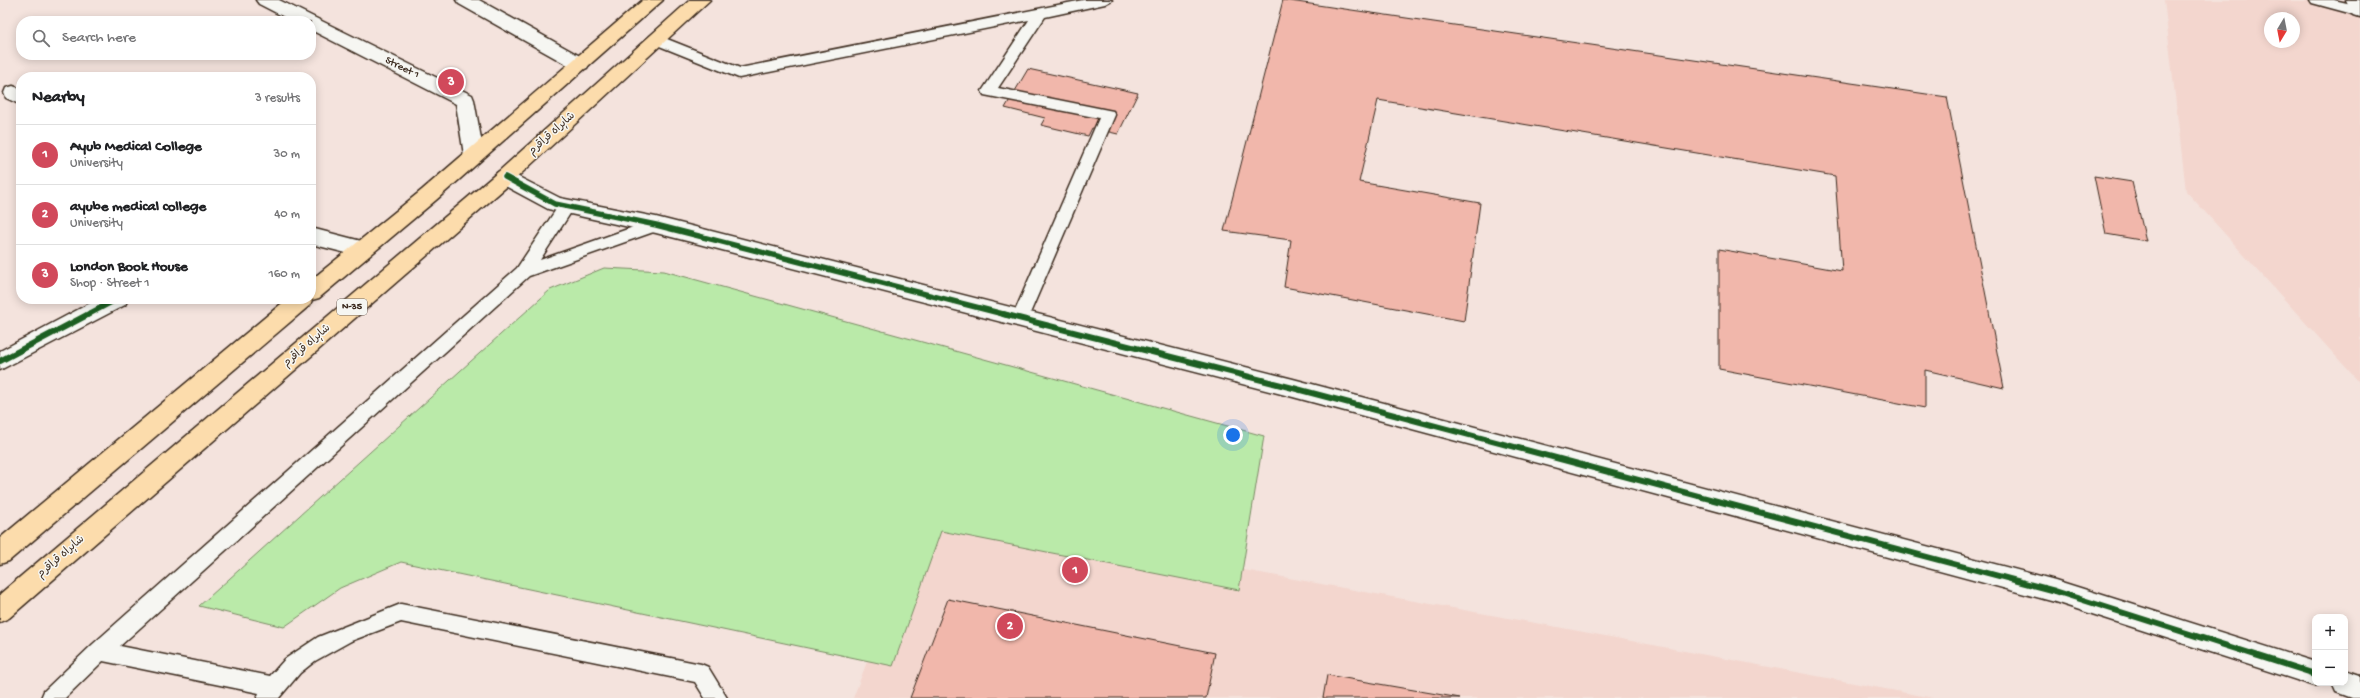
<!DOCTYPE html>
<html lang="en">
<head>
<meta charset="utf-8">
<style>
	body { margin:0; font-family:"Gochi Hand","Playpen Sans Arabic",sans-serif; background:#f6f6f6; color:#202124 }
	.controls { position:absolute; right:12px; bottom:12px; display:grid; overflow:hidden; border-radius:8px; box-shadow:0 2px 10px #0003 }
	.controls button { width:36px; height:36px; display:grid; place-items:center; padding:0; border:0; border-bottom:1px solid #e0e0e0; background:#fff; color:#202124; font:20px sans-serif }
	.compass { position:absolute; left:2264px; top:12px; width:36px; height:36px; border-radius:50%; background:#fff; box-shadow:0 2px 10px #0003; rotate:190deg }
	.you { position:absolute; left:1233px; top:435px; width:14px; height:14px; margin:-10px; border:3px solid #fff; border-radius:50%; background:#1a73e8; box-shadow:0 0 0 6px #1a73e833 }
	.badge { display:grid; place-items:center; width:26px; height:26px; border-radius:50%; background:#d1495b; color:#fff; font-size:13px; font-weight:700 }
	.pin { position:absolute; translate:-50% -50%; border:2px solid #fff; box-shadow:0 1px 4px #0006 }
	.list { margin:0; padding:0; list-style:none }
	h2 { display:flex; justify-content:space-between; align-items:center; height:52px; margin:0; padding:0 16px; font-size:17px }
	h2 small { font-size:13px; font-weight:400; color:#757577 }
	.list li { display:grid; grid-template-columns:26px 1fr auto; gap:12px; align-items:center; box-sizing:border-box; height:60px; padding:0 16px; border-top:1px solid #e0e0e0 }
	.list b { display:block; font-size:15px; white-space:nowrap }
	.list p { margin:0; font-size:13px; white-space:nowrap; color:#757577 }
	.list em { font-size:13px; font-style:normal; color:#757577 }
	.icon { flex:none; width:22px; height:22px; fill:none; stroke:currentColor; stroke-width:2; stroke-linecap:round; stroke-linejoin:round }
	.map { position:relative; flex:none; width:2360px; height:698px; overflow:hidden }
	.search { position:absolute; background:#fff; box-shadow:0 2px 10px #0003; left:16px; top:16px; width:300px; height:44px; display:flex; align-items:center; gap:10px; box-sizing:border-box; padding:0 14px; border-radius:16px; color:#757577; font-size:15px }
	.panel { position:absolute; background:#fff; box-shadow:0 2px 10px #0003; left:16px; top:72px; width:300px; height:232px; border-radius:16px }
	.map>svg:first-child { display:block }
</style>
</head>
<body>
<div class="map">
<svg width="2360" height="698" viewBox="0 0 2360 698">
	<rect width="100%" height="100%" fill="#f4e3dd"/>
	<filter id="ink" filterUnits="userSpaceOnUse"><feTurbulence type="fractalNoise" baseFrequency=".025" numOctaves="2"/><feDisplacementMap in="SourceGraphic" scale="8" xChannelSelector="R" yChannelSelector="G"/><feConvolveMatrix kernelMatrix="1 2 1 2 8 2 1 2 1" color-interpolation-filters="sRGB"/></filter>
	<g filter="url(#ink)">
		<!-- built -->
		<path fill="#f3d6ce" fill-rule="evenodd" d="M 2164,0 L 2360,0 L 2360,383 L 2186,191 ZM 2270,18 L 2294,18 L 2294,42 L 2270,42 Z
			M 925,512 L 1568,629 L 1933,698 L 853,698 Z"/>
		<!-- green -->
		<path fill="#baeaa9" stroke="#7a8a64" d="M 604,268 L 664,271 L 1264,436 L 1239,590 L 941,531 L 893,666 L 401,562 L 340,588 L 284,627 L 199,606 L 550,290 Z"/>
		<!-- building -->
		<path fill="#f1b7ab" stroke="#3b2a1e" d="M 1283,0 L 1947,97 L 2004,388 L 1925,370 L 1925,408 L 1719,369 L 1719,249 L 1842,271 L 1835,176 L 1378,100 L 1359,182 L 1480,203 L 1464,321 L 1284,287 L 1291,240 L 1224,231 Z
			M 1028,69 L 1138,93 L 1118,134 L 1092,128 L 1088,136 L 1041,125 L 1045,118 L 1005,108 Z
			M 2094,176 L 2132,182 L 2146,241 L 2106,234 Z
			M 948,599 L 1215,653 L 1206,698 L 910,698 Z
			M 1327,675 L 1460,698 L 1323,698 Z"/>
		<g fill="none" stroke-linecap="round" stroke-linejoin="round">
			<!-- lane casing -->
			<g stroke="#3b2a1e" stroke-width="3">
				<path id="lane" d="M 1083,0 L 1112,0 L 1105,4 L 1045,17 L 998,88 L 1113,111 L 1115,115 L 1028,318 L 1026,323 L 1020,325 L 1014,323 L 1012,318 L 1099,118 L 984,95 L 982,91 L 1029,20 L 739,78 L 652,43 L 650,40 L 657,35 L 662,37 L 740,68 Z
					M 2310,0 L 2334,0 L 2360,6 L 2360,16 L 2312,3 Z
					M 567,200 L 573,202 L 575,206 L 540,260 L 656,219 L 662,221 L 664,225 L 662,229 L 529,276 L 120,646 L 270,676 L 285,659 L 318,637 L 401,604 L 701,664 L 708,667 L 727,698 L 705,698 L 695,682 L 401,622 L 351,641 L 315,661 L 300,673 L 279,698 L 257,698 L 259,693 L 103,661 L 65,698 L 41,698 L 44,691 L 93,644 L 517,268 L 561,202 Z"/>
			</g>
			<!-- street casing -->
			<g stroke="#3b2a1e" stroke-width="3">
				<path id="street" d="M 256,0 L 279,0 L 472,95 L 474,100 L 484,155 L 481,160 L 474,162 L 467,160 L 464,155 L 456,104 L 311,30 L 311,21 L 292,21 L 259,4 Z
					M 456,0 L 479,0 L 587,60 L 589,64 L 587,68 L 580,70 L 573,68 L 459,4 Z
					M 2346,0 L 2360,0 L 2360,17 L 2354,15 Z
					M 13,86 L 21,89 L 21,105 L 6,98 L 4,93 L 6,88 Z
					M 505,170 L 560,198 L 656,217 L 1293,379 L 2055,580 L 2315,662 L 2315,683 L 2324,683 L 2315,686 L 2055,602 L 1293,397 L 656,233 L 548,209 L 498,182 L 495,177 L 498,172 Z
					M 2345,670 L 2360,675 L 2360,698 L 2352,698 L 2336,692 L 2332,683 L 2345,683 Z"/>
			</g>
			<!-- secondary casing -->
			<g stroke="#3b2a1e" stroke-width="3">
				<path id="secondary" d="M 311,228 L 369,243 L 372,249 L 369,255 L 362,257 L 311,244 Z
					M 98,299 L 128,299 L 125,305 L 0,370 L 0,351 Z"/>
			</g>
			<!-- highway casing -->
			<g stroke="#3b2a1e" stroke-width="3">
				<path id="highway" d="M 643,0 L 663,0 L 436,200 L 319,298 L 312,300 L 310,305 L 9,561 L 0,564 L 0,538 L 287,299 L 311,299 L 311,280 L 422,190 Z
					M 690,0 L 710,0 L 512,182 L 9,618 L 0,622 L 0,594 L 498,172 Z"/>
			</g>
			<!-- lane -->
			<use href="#lane" fill="#f6f6f2" fill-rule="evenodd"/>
			<!-- street -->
			<use href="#street" fill="#f6f6f2" fill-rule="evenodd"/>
			<!-- secondary -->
			<use href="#secondary" fill="#f6f6f2" fill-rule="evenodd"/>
			<!-- highway -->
			<use href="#highway" fill="#fcdcac" fill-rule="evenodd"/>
			<!-- cycleway-far1 casing -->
			<g stroke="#f6f6f2" stroke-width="8">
				<path id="cycleway-far1" d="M 505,177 L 555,204 L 656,225 L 1007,315
					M 87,315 L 117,299"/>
			</g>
			<!-- cycleway casing -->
			<g stroke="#f6f6f2" stroke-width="9">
				<path id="cycleway" d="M 1003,314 L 1293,388 L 2055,591 L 2315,674
					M 0,361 L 89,314"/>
			</g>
			<!-- cycleway-far1 -->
			<use href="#cycleway-far1" stroke="#1b5e20" stroke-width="5.5"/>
			<!-- cycleway -->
			<use href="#cycleway" stroke="#1b5e20" stroke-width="6"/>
		</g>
	</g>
	<g text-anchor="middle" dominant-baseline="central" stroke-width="3" stroke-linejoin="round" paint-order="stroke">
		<!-- shield labels -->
		<rect fill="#f6f6f2" stroke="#73675e" stroke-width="1" x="337" y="299" width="30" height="16" rx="3"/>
		<g font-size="10" font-weight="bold" fill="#3b2a1e">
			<text x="352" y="307">N-35</text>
		</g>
		<!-- street labels -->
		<g font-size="11" fill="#3b2a1e" stroke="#f6f6f2">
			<text transform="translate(402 68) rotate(26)">Street 1</text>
			<text transform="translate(552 134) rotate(-42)">شاہراہ قراقرم</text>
			<text transform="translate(307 346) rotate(-41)">شاہراہ قراقرم</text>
			<text transform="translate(61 557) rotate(-41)">شاہراہ قراقرم</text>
		</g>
	</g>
</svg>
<div class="controls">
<button>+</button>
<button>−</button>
</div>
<svg class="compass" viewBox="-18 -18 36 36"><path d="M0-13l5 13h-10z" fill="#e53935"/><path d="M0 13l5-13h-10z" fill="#757577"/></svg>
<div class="you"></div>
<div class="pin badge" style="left:1075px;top:570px">1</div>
<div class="pin badge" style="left:1010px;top:626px">2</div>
<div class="pin badge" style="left:451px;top:82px">3</div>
<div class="search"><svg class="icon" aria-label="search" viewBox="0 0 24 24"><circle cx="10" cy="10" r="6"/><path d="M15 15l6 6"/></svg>Search here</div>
<section class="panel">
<h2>Nearby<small>3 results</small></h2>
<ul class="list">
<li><span class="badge">1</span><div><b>Ayub Medical College</b><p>University</p></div><em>30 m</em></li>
<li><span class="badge">2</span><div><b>ayube medical college</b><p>University</p></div><em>40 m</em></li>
<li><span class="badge">3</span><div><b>London Book House</b><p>Shop · Street 1</p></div><em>160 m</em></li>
</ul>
</section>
</div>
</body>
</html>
